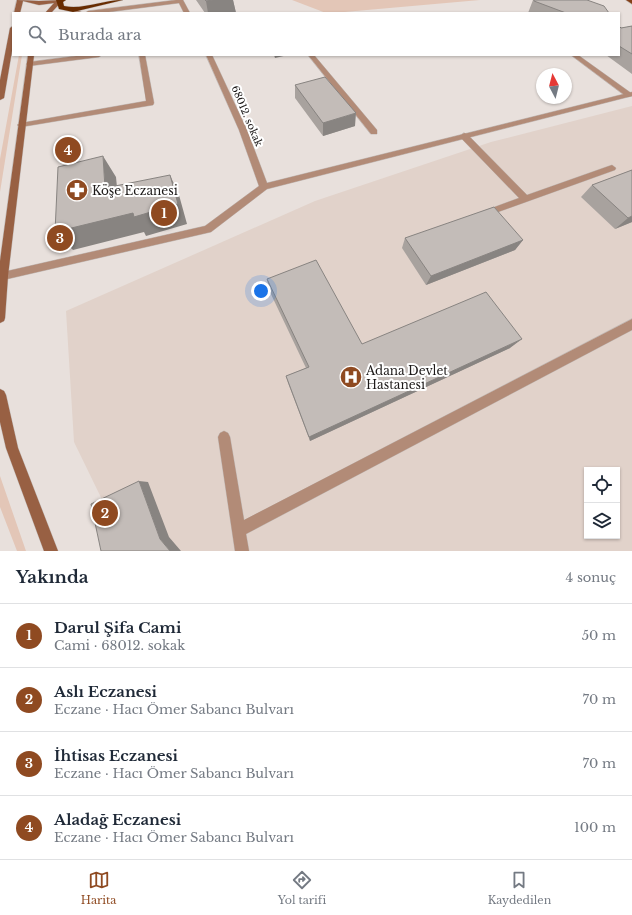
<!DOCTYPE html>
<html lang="tr">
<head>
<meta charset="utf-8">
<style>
	body { margin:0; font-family:"Libre Baskerville",serif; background:#f6f6f7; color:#1f2937 }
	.controls { position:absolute; right:12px; bottom:12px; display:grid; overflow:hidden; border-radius:0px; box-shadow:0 1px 3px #0004 }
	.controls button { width:36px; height:36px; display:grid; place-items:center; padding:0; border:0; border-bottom:1px solid #e0e1e3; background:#fff; color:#1f2937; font:20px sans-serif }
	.compass { position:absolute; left:536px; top:68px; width:36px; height:36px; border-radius:50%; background:#fff; box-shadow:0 1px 3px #0004; rotate:353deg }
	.you { position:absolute; left:261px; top:291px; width:14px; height:14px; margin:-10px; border:3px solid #fff; border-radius:50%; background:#1a73e8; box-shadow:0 0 0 6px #1a73e833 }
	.badge { display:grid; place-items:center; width:26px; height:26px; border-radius:50%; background:#8f4a21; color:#fff; font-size:13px; font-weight:700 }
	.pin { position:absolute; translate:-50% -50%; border:2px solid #fff; box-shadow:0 1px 4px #0006 }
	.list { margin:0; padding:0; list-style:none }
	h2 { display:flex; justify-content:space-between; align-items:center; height:52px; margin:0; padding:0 16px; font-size:17px }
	h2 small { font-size:13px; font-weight:400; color:#747a83 }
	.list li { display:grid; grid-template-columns:26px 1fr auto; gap:12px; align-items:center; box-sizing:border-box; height:64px; padding:0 16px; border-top:1px solid #e0e1e3 }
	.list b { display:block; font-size:15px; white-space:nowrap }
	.list p { margin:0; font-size:13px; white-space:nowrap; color:#747a83 }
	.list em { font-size:13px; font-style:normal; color:#747a83 }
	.icon { flex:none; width:22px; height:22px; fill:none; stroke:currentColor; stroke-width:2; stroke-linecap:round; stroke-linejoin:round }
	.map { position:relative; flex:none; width:632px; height:551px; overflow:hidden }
	.search { position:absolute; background:#fff; box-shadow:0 1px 3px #0004; left:12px; right:12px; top:12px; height:44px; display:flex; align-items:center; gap:10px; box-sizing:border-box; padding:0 14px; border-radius:0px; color:#747a83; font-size:15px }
	.sheet { height:308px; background:#fff }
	nav { display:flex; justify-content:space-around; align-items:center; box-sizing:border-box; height:56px; border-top:1px solid #e0e1e3; background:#fff; font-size:11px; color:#747a83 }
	nav a { display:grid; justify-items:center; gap:2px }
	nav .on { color:#8f4a21 }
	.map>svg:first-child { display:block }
</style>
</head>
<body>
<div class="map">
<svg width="632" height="551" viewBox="0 0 632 551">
	<rect width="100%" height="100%" fill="#e8e0dc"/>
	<!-- built -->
	<path fill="#e1d2ca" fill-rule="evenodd" d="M 632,106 L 632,551 L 127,551 L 74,442 L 66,311 L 315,201 L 491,142 ZM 587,470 L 617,470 L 617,536 L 587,536 Z"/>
	<!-- green -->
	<path fill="#e3c6b7" d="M 292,0 L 480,0 L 333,13 L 326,13 Z
		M 19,55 L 22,55 L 0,192 L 0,159 Z
		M 0,476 L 26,551 L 17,551 L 0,507 Z"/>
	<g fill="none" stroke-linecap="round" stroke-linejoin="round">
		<!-- lane casing -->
		<g stroke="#c3bcb9" stroke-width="1">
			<path id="lane" d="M 571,55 L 578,55 L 631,93 L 632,96 L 627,97 Z
				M 464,133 L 467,134 L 527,195 L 609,166 L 612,165 L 616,168 L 615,170 L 484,217 L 481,216 L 480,214 L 481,212 L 519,198 L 461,138 L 460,136 Z
				M 632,319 L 632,330 L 246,534 L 249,551 L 235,551 L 218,437 L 220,433 L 224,431 L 228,433 L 230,437 L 244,520 Z"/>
		</g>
		<!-- street casing -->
		<g stroke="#c3bcb9" stroke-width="1">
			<path id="street" d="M 176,0 L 183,0 L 190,13 L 184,13 L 179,3 L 101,13 L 85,13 L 88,11 Z
				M 71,9 L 75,9 L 83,13 L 71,11 Z
				M 84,55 L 102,55 L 99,57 L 29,66 L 26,64 L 29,62 Z
				M 139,55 L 145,55 L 154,103 L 153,105 L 21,127 L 17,125 L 21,123 L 146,101 Z
				M 206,55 L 212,55 L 247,130 L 267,183 L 632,92 L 632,96 L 267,189 L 211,232 L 3,280 L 0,279 L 0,273 L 3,272 L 205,226 L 259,186 L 239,130 Z
				M 308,55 L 314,55 L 377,130 L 377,134 L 371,134 Z"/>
		</g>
		<!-- secondary casing -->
		<g stroke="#c3bcb9" stroke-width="1">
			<path id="secondary" d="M 17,0 L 39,1 L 63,0 L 51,13 L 45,13 L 54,3 L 39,5 L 23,1 L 20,13 L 14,13 Z
				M 13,26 L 13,45 L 4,98 L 0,100 L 0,80 L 10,28 Z
				M 28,55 L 34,55 L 8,276 L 5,318 L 4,321 L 0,323 L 0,261 Z
				M 0,389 L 4,391 L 6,395 L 18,448 L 58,551 L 44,551 L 6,448 L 0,422 Z"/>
		</g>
		<!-- primary casing -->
		<g stroke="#c3bcb9" stroke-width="1">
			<path id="primary" d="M 626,0 L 632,0 L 632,4 Z"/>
		</g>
		<!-- highway casing -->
		<g stroke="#c3bcb9" stroke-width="1">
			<path id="highway" d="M 56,0 L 66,0 L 63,2 L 64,6 C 83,10 103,0 123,0 L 73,12 L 59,9 Z"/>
		</g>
		<!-- lane -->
		<use href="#lane" fill="#b28b77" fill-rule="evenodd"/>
		<!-- street -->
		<use href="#street" fill="#b28b77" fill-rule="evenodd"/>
		<!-- secondary -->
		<use href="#secondary" fill="#986043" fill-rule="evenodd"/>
		<!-- primary -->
		<use href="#primary" fill="#834018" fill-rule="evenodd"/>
		<!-- highway -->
		<use href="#highway" fill="#682c01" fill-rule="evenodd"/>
	</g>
	<!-- wall -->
	<path fill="#a8a29e" d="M 196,0 L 233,0 L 236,13 L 205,13 Z
		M 533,0 L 587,0 L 609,13 L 528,13 Z
		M 619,26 L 621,28 L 632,26 L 632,74 L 606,55 L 619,55 Z
		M 295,85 L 355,126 L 323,136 L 295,98 Z
		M 632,170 L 632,222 L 615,229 L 581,197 L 592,185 Z
		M 405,238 L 523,240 L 515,250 L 426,285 L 402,248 Z
		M 267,279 L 362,344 L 510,348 L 310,441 L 288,383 L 286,376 L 306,368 L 269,290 Z"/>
	<!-- shaded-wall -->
	<path fill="#888481" d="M 213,0 L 233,0 L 236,13 L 208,13 L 206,1 Z
		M 274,55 L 288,55 L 275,58 Z
		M 356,113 L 355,126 L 323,136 L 323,123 Z
		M 103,156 L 116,177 L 119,208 L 105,188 Z
		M 170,175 L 179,195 L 187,224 L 146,236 L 144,232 L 73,250 L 55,232 Z
		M 632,216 L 632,222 L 615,229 L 628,218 Z
		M 523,240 L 515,250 L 426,285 L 431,276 Z
		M 522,339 L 510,348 L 310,441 L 309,437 Z
		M 139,481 L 148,482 L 169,537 L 181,551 L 170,551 L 160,539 Z"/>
	<!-- building -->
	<path fill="#c3bcb8" stroke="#888481" d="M 205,0 L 213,0 L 206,1 Z
		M 534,0 L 587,0 L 604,6 L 609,13 L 566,13 L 534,1 Z
		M 619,26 L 621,28 L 632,26 L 632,54 L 619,46 Z
		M 325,77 L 356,113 L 323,123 L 295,85 Z
		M 103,156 L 105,188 L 170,175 L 178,204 L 134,217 L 133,213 L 55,232 L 58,167 Z
		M 632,170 L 632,216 L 628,218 L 592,185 Z
		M 494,207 L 523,240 L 431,276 L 405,238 Z
		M 316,260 L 362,344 L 486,292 L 522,339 L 309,437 L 286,376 L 309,367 L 267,279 Z
		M 139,481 L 160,539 L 170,551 L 101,551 L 91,504 Z"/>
	<!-- icons -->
	<defs>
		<g id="pharmacy-disc" transform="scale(1.15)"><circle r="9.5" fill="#8f4a21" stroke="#fff"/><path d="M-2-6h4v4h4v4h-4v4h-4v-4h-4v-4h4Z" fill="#fff"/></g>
		<g id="hospital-disc" transform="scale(1.15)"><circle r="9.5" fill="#8f4a21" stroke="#fff"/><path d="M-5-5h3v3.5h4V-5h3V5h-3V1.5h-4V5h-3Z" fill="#fff"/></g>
	</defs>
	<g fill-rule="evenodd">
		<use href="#pharmacy-disc" x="77" y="190"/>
		<use href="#hospital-disc" x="351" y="377"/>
	</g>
	<g text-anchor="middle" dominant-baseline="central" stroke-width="4" stroke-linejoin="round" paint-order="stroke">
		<!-- far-street labels -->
		<g font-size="10" fill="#1c1918" stroke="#fff">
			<text transform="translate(247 116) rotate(67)">68012. sokak</text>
		</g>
		<!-- poi labels -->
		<g font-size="12" fill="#1c1918" stroke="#fff" text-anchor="start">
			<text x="92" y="190">Köşe Eczanesi</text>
			<text x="366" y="370">Adana Devlet<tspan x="366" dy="14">Hastanesi</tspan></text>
		</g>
	</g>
</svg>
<div class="controls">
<button><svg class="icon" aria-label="locate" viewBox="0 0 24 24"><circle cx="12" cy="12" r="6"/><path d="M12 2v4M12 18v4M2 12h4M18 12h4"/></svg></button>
<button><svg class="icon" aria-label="layers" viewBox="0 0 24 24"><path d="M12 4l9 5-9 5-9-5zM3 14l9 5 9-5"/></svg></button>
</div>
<svg class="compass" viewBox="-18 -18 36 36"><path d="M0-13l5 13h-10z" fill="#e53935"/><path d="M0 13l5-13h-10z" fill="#747a83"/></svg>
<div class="you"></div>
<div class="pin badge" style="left:164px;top:213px">1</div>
<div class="pin badge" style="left:105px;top:513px">2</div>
<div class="pin badge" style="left:60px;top:238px">3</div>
<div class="pin badge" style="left:68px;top:150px">4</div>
<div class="search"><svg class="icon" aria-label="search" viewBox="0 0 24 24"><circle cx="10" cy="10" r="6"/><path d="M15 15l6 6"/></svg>Burada ara</div>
</div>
<section class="sheet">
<h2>Yakında<small>4 sonuç</small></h2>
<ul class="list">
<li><span class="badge">1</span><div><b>Darul Şifa Cami</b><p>Cami · 68012. sokak</p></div><em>50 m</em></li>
<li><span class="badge">2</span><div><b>Aslı Eczanesi</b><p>Eczane · Hacı Ömer Sabancı Bulvarı</p></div><em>70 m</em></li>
<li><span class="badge">3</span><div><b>İhtisas Eczanesi</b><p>Eczane · Hacı Ömer Sabancı Bulvarı</p></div><em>70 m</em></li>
<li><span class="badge">4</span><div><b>Aladağ Eczanesi</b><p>Eczane · Hacı Ömer Sabancı Bulvarı</p></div><em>100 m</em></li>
</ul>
</section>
<nav>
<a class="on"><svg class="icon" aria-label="map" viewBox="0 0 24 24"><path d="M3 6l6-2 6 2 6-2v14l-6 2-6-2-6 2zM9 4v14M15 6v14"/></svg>Harita</a>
<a><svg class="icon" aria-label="directions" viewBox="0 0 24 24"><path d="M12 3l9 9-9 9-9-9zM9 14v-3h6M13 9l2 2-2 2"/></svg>Yol tarifi</a>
<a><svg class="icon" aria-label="saved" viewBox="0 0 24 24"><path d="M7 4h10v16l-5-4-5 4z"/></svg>Kaydedilen</a>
</nav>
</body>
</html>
